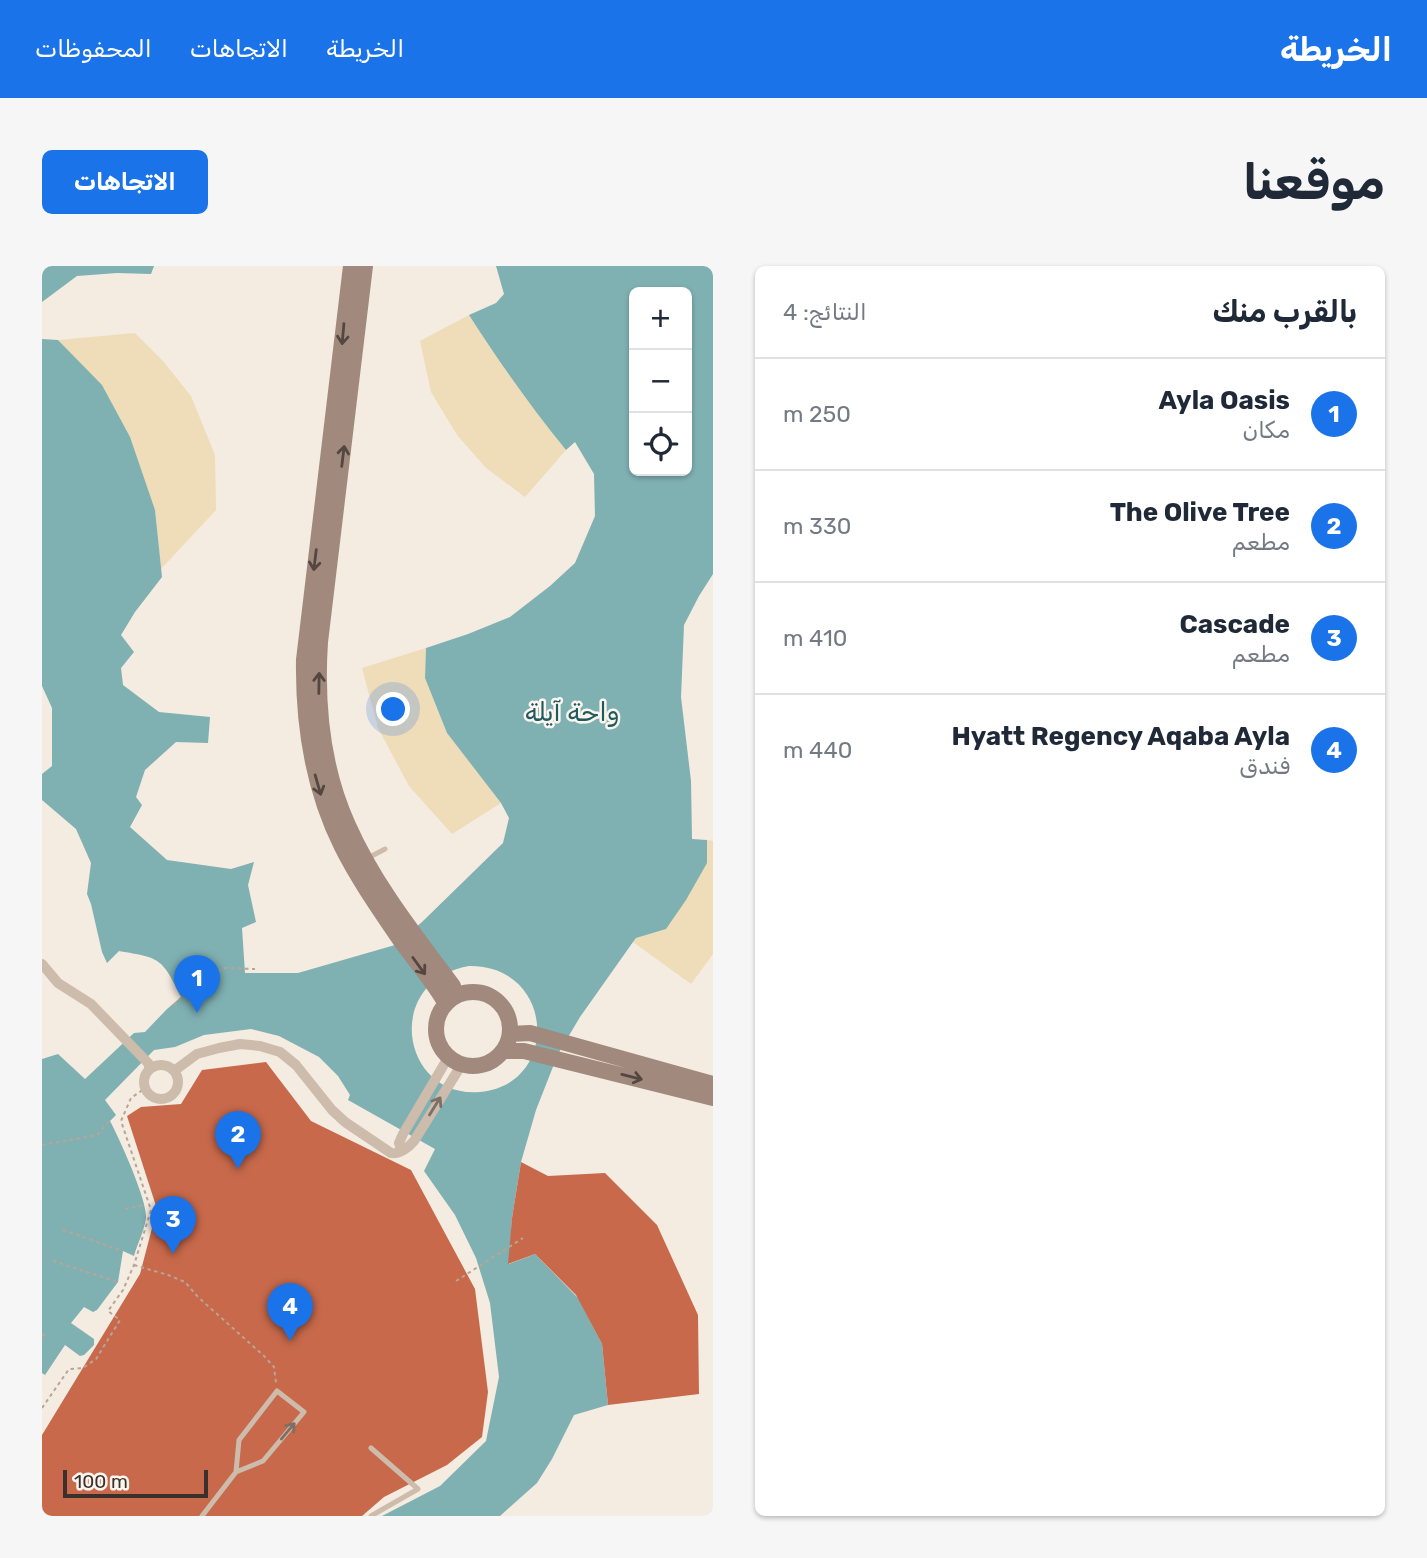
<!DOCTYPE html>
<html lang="ar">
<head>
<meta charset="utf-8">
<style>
	body { margin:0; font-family:Rubik,"Noto Sans Arabic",sans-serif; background:#f6f6f7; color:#1f2937; direction:rtl }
	.controls { position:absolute; right:21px; top:21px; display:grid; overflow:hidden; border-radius:10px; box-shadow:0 2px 5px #0004 }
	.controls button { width:63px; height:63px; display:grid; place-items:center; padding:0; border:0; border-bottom:2px solid #e0e1e3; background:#fff; color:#1f2937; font:35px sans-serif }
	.scale { position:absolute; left:21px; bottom:18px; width:145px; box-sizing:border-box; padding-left:7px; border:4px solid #3b302b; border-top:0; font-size:19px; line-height:24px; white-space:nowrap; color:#3b302b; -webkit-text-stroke:5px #fbf5ee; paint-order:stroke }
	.you { position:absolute; left:352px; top:444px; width:24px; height:24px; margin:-18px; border:5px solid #fff; border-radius:50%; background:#1a73e8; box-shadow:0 0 0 10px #1a73e833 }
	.badge { display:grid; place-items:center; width:46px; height:46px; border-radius:50%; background:#1a73e8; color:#fff; font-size:23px; font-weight:700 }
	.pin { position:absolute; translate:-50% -58px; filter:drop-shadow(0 2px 4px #0008) }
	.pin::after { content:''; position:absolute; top:37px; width:24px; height:21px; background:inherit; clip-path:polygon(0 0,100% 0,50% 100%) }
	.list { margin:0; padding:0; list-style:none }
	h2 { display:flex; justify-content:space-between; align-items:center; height:91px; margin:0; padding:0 28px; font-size:30px }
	h2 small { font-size:23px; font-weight:400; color:#747a83 }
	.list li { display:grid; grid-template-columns:46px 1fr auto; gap:21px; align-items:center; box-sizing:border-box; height:112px; padding:0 28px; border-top:2px solid #e0e1e3 }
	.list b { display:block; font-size:26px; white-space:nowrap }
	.list p { margin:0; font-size:23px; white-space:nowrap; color:#747a83 }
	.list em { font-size:23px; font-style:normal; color:#747a83 }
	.icon { flex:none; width:38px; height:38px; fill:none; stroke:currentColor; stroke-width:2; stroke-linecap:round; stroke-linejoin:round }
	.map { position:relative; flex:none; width:671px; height:1250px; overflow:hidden; direction:ltr; border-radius:10px }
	header { display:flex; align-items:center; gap:42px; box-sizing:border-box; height:98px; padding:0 35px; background:#1a73e8; color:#fff }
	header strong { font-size:33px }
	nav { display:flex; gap:38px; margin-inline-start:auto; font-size:24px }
	.intro { display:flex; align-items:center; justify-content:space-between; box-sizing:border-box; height:168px; padding:0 42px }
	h1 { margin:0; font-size:49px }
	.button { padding:18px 32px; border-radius:10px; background:#1a73e8; color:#fff; font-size:24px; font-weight:700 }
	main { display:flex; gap:42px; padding:0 42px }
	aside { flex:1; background:#fff; border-radius:10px; box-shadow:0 2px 5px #0004 }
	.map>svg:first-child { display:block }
</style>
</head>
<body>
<header>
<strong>الخريطة</strong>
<nav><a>الخريطة</a><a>الاتجاهات</a><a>المحفوظات</a></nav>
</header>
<div class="intro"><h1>موقعنا</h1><a class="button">الاتجاهات</a></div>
<main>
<aside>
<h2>بالقرب منك<small>النتائج: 4</small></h2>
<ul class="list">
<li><span class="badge">1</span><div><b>Ayla Oasis</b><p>مكان</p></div><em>250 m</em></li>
<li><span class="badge">2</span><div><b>The Olive Tree</b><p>مطعم</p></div><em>330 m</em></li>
<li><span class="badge">3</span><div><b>Cascade</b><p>مطعم</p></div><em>410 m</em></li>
<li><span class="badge">4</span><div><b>Hyatt Regency Aqaba Ayla</b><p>فندق</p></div><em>440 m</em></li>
</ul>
</aside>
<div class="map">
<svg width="671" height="1250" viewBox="0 0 671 1250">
	<rect width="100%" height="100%" fill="#f4ebe1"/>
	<!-- sand -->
	<path fill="#efdcb8" d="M 427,49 C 457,96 489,141 524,184 L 483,231 L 444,202 L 415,169 L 389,126 L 378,75 Z
		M 93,67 L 121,95 L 149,130 L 173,189 L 174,244 L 119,303 L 113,244 L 59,119 L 16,74 Z
		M 384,382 L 383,412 L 405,467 L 459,537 L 410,568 L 367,520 L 336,462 L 320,402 Z
		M 665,574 L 671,575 L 671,688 L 649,718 L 591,676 L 594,672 L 624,663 Z"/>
	<!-- water -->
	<path fill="#7fb0b2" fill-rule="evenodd" d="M 0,0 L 112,0 L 109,8 L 75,7 L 35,10 L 0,36 Z
		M 454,0 L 671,0 L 671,308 L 657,330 L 642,359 L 639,431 L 649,515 L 650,573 L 665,574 L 665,597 L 644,634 L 624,663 L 594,672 L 591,676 L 538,751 L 516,788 L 494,844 L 479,896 L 470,952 L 467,998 L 493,988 L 536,1032 L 560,1078 L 566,1139 L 532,1149 L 510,1193 L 495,1217 L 458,1250 L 340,1250 L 398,1220 L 444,1175 L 457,1111 L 448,1037 L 434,992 L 413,949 L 382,905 L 393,883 L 306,834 L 308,829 L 296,810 L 277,791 L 237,770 L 209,763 L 162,769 L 133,781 L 112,784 L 63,834 L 74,849 L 68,855 C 77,872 106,935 104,953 C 102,965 95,979 92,990 L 81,985 L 76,1016 L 55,1044 L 51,1046 L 42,1041 L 29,1057 L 52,1073 L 52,1079 L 42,1089 L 38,1090 L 23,1079 L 3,1109 L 0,1107 L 0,793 L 16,788 L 43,813 L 92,767 L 103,766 L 125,743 L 139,731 C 120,692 119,692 77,685 L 65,697 L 60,686 L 49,638 L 45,628 L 49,597 L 34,563 L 0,534 L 0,508 L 10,500 L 10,442 L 0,420 L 0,73 L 16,74 L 60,119 L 88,171 L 113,244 L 120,311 L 93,346 L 79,369 L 92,386 L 79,402 L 81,419 L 117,446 L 168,451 L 166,477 L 134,476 L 103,504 L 94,531 L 100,539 L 88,561 L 125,594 L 189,603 L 212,596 L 206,619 L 214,656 L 200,662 L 203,707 L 256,707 L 353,679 L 380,656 L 461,577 L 467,552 L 459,537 L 405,467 L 383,412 L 384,382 L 426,368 L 468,351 L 508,320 L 533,297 L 553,250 L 552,208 L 533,176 L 524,184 C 489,141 457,96 427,49 L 454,37 L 462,28 ZM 592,26 L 645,26 L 645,205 L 592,205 ZM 427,700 C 514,699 518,819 438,826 C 359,833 340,715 427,700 Z"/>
	<!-- building -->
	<path fill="#c8694b" d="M 224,796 L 269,855 L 369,904 L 433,1023 L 446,1126 L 440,1171 L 405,1199 L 342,1231 L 320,1250 L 0,1250 L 0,1169 L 98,1008 L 115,943 L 85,850 L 99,841 L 139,838 L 160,804 Z
		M 479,896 L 506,910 L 563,907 L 615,959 L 656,1049 L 657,1128 L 566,1139 L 560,1078 L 534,1029 L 493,988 L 466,998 L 470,952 Z"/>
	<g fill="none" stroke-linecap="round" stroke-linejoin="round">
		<!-- path -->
		<path stroke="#b9a596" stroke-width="2" stroke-dasharray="3.5 3.5" stroke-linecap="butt" d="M 132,739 L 157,714 L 183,702 L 213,703
			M 0,879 L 55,869 L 68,854
			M 83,943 L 103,939
			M 21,964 L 81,985
			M 11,995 L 76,1016
			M 92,999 L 126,1009 L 143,1016 L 156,1031 L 222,1090 L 232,1101 L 234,1117
			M 414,1015 L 481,972
			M 0,1068 L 3,1070 L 0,1074
			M 0,1142 L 27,1103 L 41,1102 L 54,1093 L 78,1054 L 66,1045 L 81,1024 L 92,999 L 109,944 L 79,855 L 89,832 L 102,823"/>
		<!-- lane -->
		<path stroke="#cdbbac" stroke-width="5" d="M 326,592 L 343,583
			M 160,1250 L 194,1206 L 221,1195 L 262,1146 L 235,1125 L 197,1174 L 194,1206
			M 329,1250 L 376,1223 L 329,1182"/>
		<!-- street -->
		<path stroke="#cdbbac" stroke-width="10" d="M 0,698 L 16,717 L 49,738 L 107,798 L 107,803
			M102 816a17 17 0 1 1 34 0a17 17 0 1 1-34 0Z
			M 132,805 L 155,788 L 177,782 L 198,778 L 218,780 L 238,786 L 254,799 L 290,844 L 303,856 L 349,887 C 357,889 367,881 372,875 L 420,798
			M 359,884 L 357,877 L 361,868 L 407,790"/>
		<!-- secondary -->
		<path stroke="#a18a7d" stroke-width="16" d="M 309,0 L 262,394 C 261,459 271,523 300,581 C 315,611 335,640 354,668 C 370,692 390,713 404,738
			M 323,0 L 278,376 C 274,438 280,502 306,559 C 332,618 373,669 411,720 L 414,730
			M394 763a37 37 0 1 1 74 0a37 37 0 1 1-74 0Z
			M 468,768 L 488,767 L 671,818
			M 461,785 L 482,785 L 671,832"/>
	</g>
	<!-- one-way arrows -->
	<defs><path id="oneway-shaft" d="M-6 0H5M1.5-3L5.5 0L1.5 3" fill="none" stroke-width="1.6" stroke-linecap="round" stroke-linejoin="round" transform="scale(1.75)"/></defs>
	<g stroke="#544640">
		<use href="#oneway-shaft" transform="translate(301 68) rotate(95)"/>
		<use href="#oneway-shaft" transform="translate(301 190) rotate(-83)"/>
		<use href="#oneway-shaft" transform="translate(273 294) rotate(97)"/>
		<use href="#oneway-shaft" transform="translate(277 417) rotate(-89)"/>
		<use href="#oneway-shaft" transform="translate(276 519) rotate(74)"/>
		<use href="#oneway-shaft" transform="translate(377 700) rotate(54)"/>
		<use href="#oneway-shaft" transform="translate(590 811) rotate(14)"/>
	</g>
	<g stroke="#7d6f65">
		<use href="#oneway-shaft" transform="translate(393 840) rotate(-58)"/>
		<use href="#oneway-shaft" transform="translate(246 1165) rotate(-50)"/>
	</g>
	<g text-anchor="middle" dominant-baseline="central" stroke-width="5" stroke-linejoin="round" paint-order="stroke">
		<!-- water labels -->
		<g font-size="26" font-style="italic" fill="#1f5a5e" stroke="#fbf5ee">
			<text x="530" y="446">واحة آيلة</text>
		</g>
	</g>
</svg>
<div class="controls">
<button>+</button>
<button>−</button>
<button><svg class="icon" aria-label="locate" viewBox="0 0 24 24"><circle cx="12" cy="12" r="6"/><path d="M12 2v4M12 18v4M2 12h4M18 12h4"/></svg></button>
</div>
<div class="scale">100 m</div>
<div class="you"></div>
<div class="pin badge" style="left:155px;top:747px">1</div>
<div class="pin badge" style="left:196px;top:903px">2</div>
<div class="pin badge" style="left:131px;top:988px">3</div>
<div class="pin badge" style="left:248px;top:1075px">4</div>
</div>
</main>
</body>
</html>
